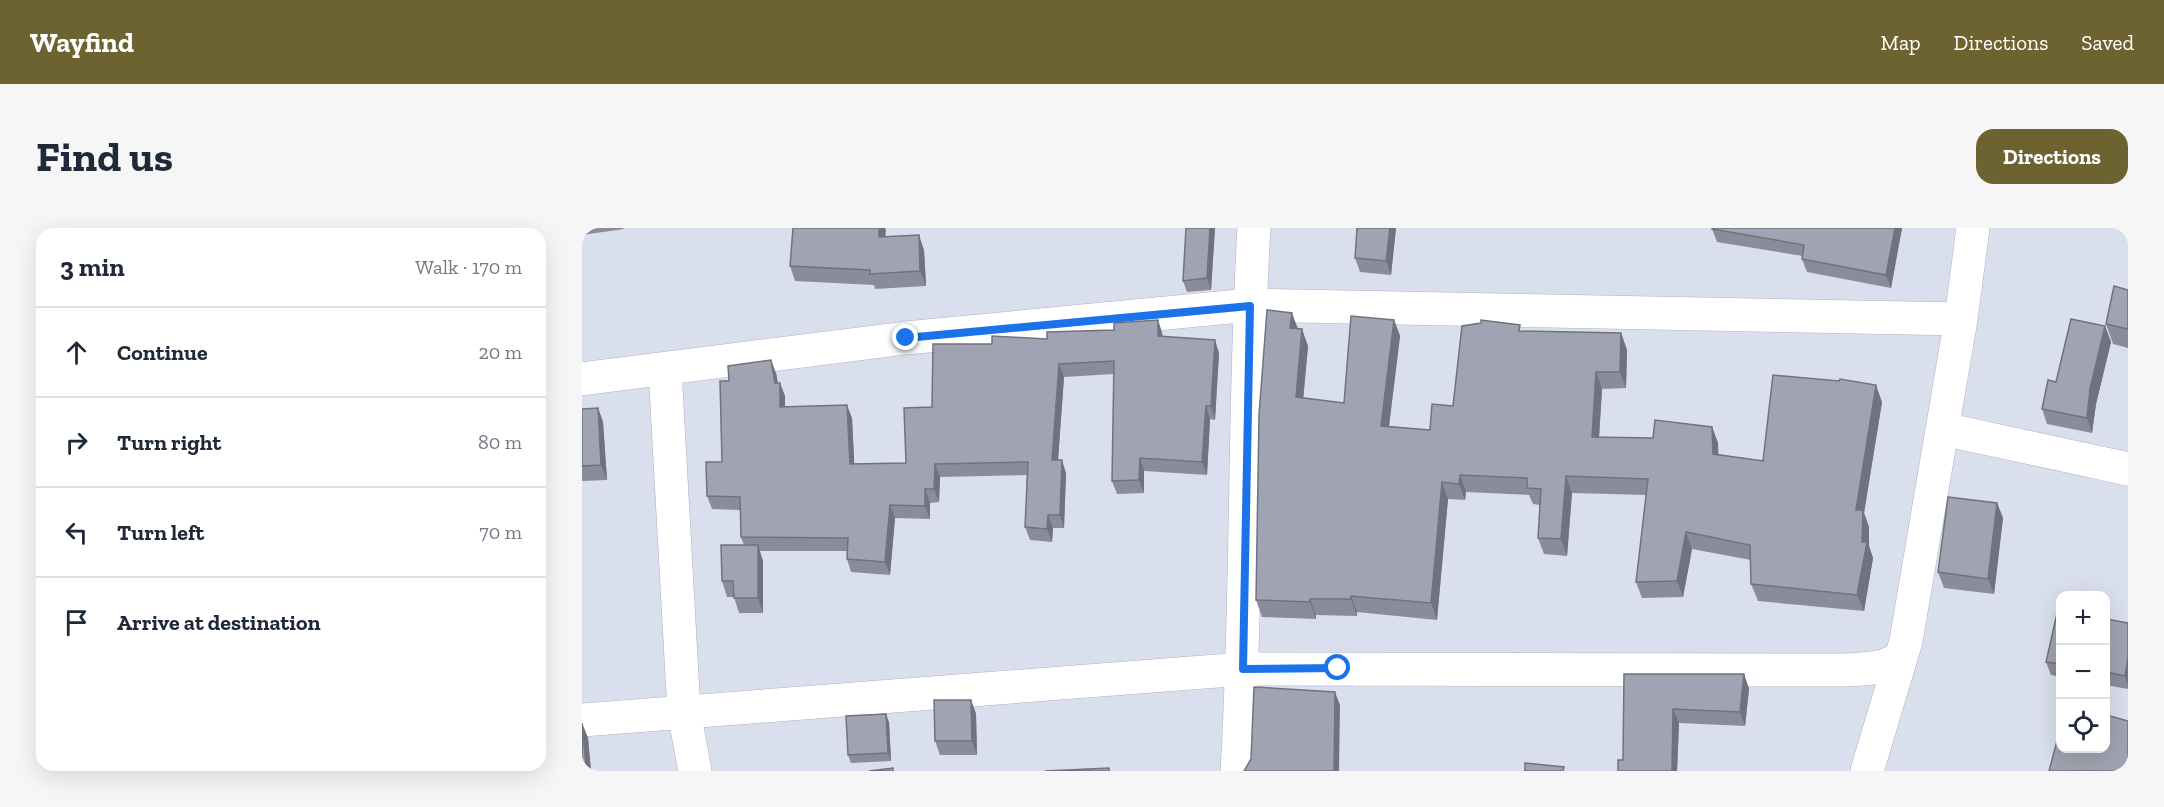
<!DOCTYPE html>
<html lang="en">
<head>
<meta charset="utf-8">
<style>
	body { margin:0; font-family:"Zilla Slab",serif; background:#f6f6f7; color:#1f2937 }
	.controls { position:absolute; right:18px; bottom:18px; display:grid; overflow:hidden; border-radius:12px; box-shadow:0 6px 24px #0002 }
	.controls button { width:54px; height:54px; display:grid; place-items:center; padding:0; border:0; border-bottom:2px solid #e0e1e3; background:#fff; color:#1f2937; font:30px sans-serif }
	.stop { position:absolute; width:18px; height:18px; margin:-14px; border:4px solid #1a73e8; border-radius:50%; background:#fff }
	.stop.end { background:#1a73e8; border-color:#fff; box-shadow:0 2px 6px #0008 }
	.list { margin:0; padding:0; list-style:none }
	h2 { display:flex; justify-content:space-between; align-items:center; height:78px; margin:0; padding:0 24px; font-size:26px }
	h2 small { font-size:20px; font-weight:400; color:#747a83 }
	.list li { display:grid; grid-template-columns:39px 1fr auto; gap:18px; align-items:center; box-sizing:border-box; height:90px; padding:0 24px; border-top:2px solid #e0e1e3 }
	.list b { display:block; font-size:22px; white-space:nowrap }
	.list em { font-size:20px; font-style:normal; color:#747a83 }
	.icon { flex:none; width:33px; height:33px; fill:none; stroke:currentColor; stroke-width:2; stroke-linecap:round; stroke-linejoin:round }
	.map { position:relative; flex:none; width:1546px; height:543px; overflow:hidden; border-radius:18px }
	header { display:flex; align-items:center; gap:36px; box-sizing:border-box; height:84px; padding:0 30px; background:#6d6330; color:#fff }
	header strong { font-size:28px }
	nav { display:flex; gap:33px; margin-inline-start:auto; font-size:21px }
	.intro { display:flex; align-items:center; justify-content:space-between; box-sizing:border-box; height:144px; padding:0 36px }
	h1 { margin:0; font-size:42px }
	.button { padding:15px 27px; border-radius:18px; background:#6d6330; color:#fff; font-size:21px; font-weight:700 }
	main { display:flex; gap:36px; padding:0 36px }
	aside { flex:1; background:#fff; border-radius:18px; box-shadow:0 6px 24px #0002 }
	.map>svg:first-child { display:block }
</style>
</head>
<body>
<header>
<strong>Wayfind</strong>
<nav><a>Map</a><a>Directions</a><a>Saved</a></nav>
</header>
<div class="intro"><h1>Find us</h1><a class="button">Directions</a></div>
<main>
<aside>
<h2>3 min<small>Walk · 170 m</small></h2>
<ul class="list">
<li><svg class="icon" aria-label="ahead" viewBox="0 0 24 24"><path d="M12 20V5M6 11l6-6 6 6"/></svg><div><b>Continue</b></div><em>20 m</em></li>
<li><svg class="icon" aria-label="right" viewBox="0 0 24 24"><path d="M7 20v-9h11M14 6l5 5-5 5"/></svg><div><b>Turn right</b></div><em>80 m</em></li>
<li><svg class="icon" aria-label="left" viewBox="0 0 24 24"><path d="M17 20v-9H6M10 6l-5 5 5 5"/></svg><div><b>Turn left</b></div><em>70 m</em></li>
<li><svg class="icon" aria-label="arrive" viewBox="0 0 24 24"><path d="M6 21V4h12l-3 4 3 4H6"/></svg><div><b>Arrive at destination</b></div></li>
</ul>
</aside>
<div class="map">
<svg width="1546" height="543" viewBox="0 0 1546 543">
	<rect width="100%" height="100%" fill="#dadfed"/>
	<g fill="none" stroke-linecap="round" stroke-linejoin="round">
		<!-- minor casing -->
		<g stroke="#afb3c1" stroke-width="34">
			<path id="minor" d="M 83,142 L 102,484 L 113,543
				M 0,151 L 324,110 L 668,77 L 1379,91
				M 1361,201 L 1546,241
				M 0,492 L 661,441 L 1260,442 C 1282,441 1300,442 1318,430
				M 655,543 C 666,362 661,181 672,0
				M 1285,543 L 1324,413 L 1379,91 L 1391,0"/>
		</g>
		<!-- minor -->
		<use href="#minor" stroke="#fff" stroke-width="33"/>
	</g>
	<!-- wall -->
	<path fill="#8a8d99" d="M 0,0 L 41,0 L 42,1 L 0,7 Z
		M 211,0 L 303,0 L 303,9 L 342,22 L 344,58 L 293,61 L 292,57 L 213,53 L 208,38 Z
		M 604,0 L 633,0 L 629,62 L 605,64 L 601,53 Z
		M 775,0 L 814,0 L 809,47 L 778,44 L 773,30 Z
		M 1320,0 L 1309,60 L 1225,44 L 1220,31 L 1221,28 L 1135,14 L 1130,1 Z
		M 1546,62 L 1546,120 L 1531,116 L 1524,96 Z
		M 576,92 L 580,105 L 581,108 L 637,125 L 633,192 L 628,191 L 625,247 L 562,243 L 562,265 L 535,266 L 530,253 L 532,146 L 482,149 L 476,232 L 484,245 L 482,300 L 471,300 L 470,314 L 448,312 L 443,299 L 445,247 L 358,249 L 357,274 L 348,275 L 348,291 L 313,290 L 308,347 L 269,344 L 265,331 L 265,323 L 177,323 L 181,333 L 181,385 L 157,385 L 152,369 L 145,369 L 140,353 L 162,317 L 159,309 L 158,282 L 130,281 L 125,268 L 140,234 L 147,153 L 194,145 L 196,155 L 203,168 L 203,179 L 270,190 L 272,236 L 324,235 L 350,179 L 410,116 L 465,111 L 532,102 Z
		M 812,92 L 818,108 L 807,198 L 848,202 L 940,103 L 1039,105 L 1045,122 L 1044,160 L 1020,161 L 1017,209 L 1071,210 L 1130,199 L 1136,215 L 1136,227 L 1181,233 L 1300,174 L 1282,285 L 1287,299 L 1287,318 L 1291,330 L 1282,383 L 1176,373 L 1169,356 L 1169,332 L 1110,321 L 1101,369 L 1060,370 L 1054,354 L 1064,267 L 990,265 L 985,328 L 962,326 L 956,310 L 958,277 L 951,276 L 947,267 L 884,264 L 883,272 L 866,271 L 855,392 L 775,384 L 775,388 L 734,387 L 734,391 L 680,389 L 674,372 L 715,101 L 726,118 L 721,170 L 762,175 Z
		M 1523,98 L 1529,114 L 1514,176 L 1510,205 L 1465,196 L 1460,181 L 1474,154 Z
		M 16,180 L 21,194 L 25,252 L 0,253 L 0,181 Z
		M 1415,275 L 1421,290 L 1412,366 L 1362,360 L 1356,344 Z
		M 1479,382 L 1479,449 L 1469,447 L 1464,434 Z
		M 1524,391 L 1546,395 L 1546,461 L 1524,457 Z
		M 1042,446 L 1162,446 L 1167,461 L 1163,498 L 1097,495 L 1095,543 L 1041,532 Z
		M 389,472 L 394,486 L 395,527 L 358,527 L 353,513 Z
		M 307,494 L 309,533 L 269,535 L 266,527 Z
		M 0,495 L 6,510 L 9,543 L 0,543 Z"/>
	<!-- shaded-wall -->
	<path fill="#70737d" d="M 297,0 L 303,0 L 304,2 L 302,24 L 297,9 Z
		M 628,0 L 633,0 L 629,62 L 625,50 Z
		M 808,0 L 814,0 L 809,47 L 804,33 Z
		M 1313,0 L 1320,0 L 1309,60 L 1304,47 Z
		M 337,7 L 342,22 L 344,58 L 338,43 Z
		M 710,85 L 716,101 L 708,100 Z
		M 576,92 L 580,105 L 581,121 L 576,108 Z
		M 812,92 L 818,108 L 805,214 L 799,198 Z
		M 1523,98 L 1529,114 L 1514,176 L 1510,205 L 1505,190 L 1508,161 Z
		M 720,101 L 726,118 L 720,185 L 714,169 Z
		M 1039,105 L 1045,122 L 1044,160 L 1038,144 Z
		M 633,112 L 637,125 L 633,192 L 629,178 Z
		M 189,132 L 194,145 L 198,168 L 193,155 Z
		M 477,136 L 482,149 L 475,246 L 470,232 Z
		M 1014,144 L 1020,161 L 1016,226 L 1010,209 Z
		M 198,155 L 203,168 L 203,192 L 198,179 Z
		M 1294,157 L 1300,174 L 1282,285 L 1287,299 L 1287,318 L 1291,330 L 1282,383 L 1275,367 L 1280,314 L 1274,282 Z
		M 265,177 L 270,190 L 273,249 L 268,236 Z
		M 624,178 L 628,191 L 625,247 L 620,234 Z
		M 16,180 L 21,194 L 25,252 L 19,237 Z
		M 1130,199 L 1136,215 L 1137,242 L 1131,226 Z
		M 558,230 L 562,243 L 562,265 L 557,252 Z
		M 480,232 L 484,245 L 482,300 L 478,287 Z
		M 353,236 L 358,249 L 357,274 L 352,261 Z
		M 878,247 L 884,264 L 883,272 L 877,256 Z
		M 984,248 L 990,265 L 985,328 L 979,311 Z
		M 860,254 L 866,271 L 855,392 L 849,375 Z
		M 343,261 L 348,275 L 348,291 L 343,278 Z
		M 1415,275 L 1421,290 L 1412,366 L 1406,351 Z
		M 308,277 L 313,290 L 308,347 L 303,334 Z
		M 466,287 L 471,300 L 470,314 L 465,301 Z
		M 1104,304 L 1110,321 L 1101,369 L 1095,353 Z
		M 176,317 L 181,333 L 181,385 L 176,370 Z
		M 769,368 L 775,384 L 775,388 L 769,371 Z
		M 728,371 L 734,387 L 734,391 L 728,374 Z
		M 1546,429 L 1546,457 L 1543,448 Z
		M 1162,446 L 1167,461 L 1163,498 L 1158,484 Z
		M 753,464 L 758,477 L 757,543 L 752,543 Z
		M 389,472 L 394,486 L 395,527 L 390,513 Z
		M 1091,481 L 1097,495 L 1095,543 L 1090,543 Z
		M 304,486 L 307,494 L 309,533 L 306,525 Z
		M 0,495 L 6,510 L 9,543 L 6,543 L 4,538 Z"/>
	<!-- building -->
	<path fill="#a0a4b2" stroke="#70737d" stroke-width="1.5" d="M 211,0 L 297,0 L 297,9 L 337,7 L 338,43 L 288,46 L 288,42 L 208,38 Z
		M 604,0 L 628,0 L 625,50 L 601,53 Z
		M 775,0 L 808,0 L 804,33 L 773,30 Z
		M 1131,0 L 1313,0 L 1304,47 L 1220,31 L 1222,17 L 1130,1 Z
		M 1532,58 L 1546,62 L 1546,101 L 1524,96 Z
		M 685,82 L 710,85 L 708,100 L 720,101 L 714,169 L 762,175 L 769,88 L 812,92 L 799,198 L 848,202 L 850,176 L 871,178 L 880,98 L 899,95 L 899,92 L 938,97 L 937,103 L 1039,105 L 1038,144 L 1014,144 L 1010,209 L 1071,210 L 1073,192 L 1130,199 L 1131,226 L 1181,233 L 1191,147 L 1257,153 L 1258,151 L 1294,157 L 1274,282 L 1281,282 L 1280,314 L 1285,314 L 1275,367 L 1169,356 L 1168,317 L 1104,304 L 1095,353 L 1054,354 L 1066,251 L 984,248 L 979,311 L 956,310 L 959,261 L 945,260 L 945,250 L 878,247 L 877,256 L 860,254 L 849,375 L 769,368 L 769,371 L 728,371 L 728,374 L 674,372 L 677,187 Z
		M 1489,91 L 1523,98 L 1508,161 L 1505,190 L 1460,181 L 1466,152 L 1474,154 Z
		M 576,92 L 576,108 L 633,112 L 629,178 L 624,178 L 620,234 L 558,230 L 557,252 L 530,253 L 532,133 L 477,136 L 470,232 L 480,232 L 478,287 L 466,287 L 465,301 L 443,299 L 446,234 L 353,236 L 352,261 L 343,261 L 343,278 L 308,277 L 303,334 L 265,331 L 266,310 L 159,309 L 158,269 L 125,268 L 124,234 L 140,234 L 138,153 L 147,153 L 146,138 L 189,132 L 193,155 L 198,155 L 198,179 L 265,177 L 268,236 L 324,235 L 322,180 L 350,179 L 351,116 L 410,116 L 410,108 L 465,111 L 465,104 L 532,102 L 532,95 Z
		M 16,180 L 19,237 L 0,238 L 0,181 Z
		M 1366,269 L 1415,275 L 1406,351 L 1356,344 Z
		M 139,317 L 176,317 L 176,370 L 152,370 L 151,353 L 140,353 Z
		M 1476,381 L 1479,382 L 1479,436 L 1464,434 Z
		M 1524,391 L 1546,395 L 1546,429 L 1543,448 L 1524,444 Z
		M 1042,446 L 1162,446 L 1158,484 L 1091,481 L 1090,543 L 1036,543 L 1036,532 L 1041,532 Z
		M 672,459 L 753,464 L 752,543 L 662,543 L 669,531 Z
		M 352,472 L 389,472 L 390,513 L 353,513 Z
		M 304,486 L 306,525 L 266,527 L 264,488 Z
		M 1524,487 L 1546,493 L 1546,543 L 1467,543 L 1479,498 L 1479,520 L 1524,520 Z
		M 0,495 L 4,538 L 0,539 Z
		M 943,535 L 982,539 L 981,543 L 943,543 Z
		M 311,540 L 311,543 L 287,543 Z
		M 527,540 L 527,543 L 463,543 Z"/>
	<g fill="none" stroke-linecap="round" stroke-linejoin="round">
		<!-- route -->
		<path stroke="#1a73e8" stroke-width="8" d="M 324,110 L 668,78 L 661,441 L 756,440"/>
	</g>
</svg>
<div class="controls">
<button>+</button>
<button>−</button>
<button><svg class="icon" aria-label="locate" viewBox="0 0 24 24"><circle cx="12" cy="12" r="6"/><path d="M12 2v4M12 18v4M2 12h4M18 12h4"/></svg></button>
</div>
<div class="stop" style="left:756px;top:440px"></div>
<div class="stop end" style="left:324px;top:110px"></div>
</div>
</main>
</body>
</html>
